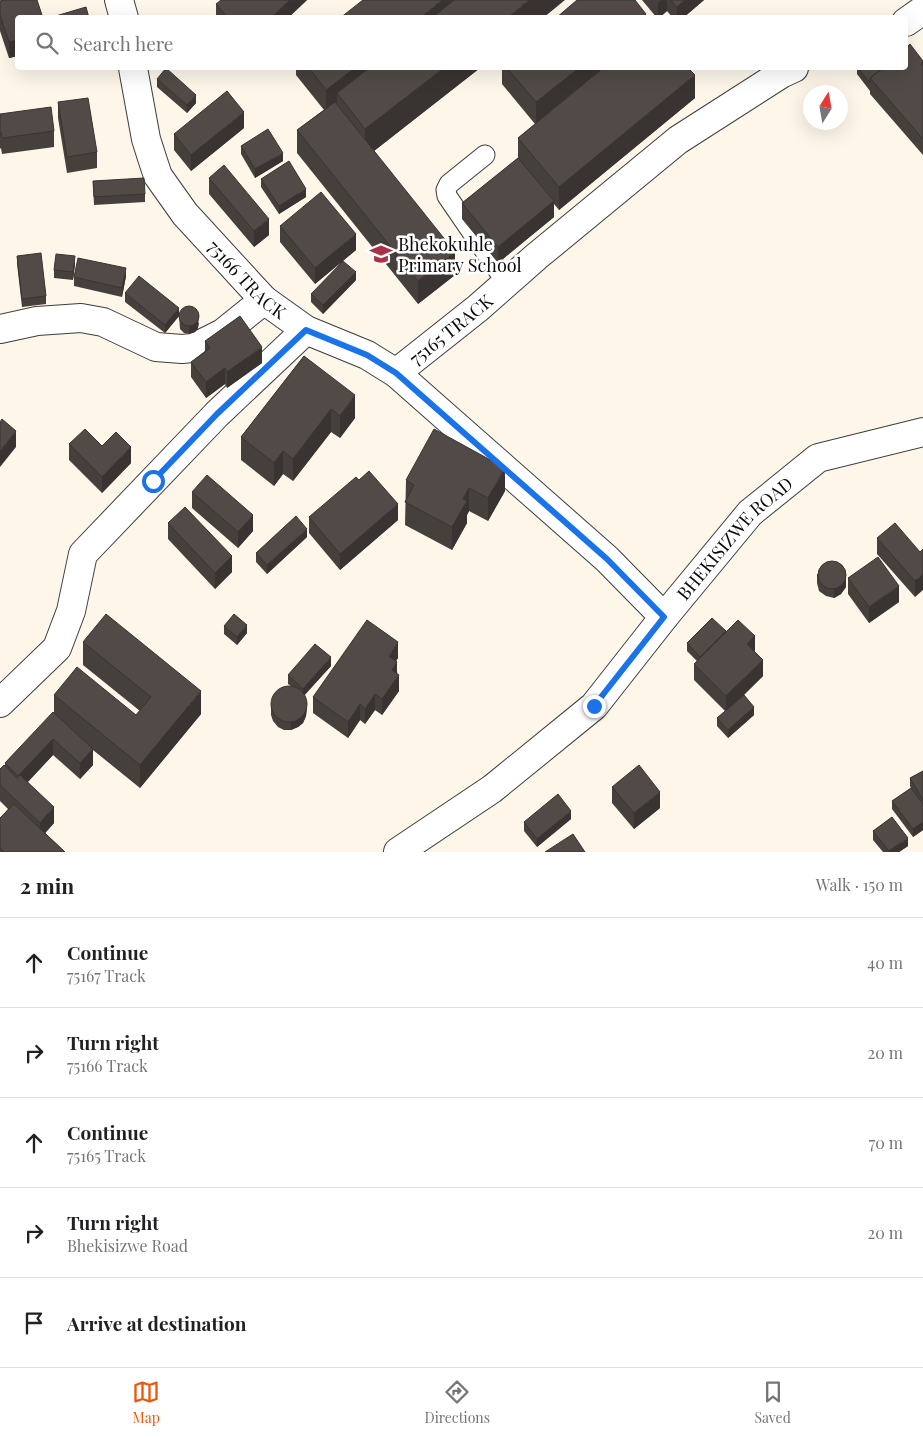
<!DOCTYPE html>
<html lang="en">
<head>
<meta charset="utf-8">
<style>
	body { margin:0; font-family:"Playfair Display",serif; background:#f6f6f6; color:#202124 }
	.compass { position:absolute; left:803px; top:85px; width:45px; height:45px; border-radius:50%; background:#fff; box-shadow:0 5px 20px #0002; rotate:11deg }
	.stop { position:absolute; width:15px; height:15px; margin:-11px; border:4px solid #1a73e8; border-radius:50%; background:#fff }
	.stop.end { background:#1a73e8; border-color:#fff; box-shadow:0 1px 5px #0008 }
	.list { margin:0; padding:0; list-style:none }
	h2 { display:flex; justify-content:space-between; align-items:center; height:65px; margin:0; padding:0 20px; font-size:21px }
	h2 small { font-size:16px; font-weight:400; color:#757577 }
	.list li { display:grid; grid-template-columns:32px 1fr auto; gap:15px; align-items:center; box-sizing:border-box; height:90px; padding:0 20px; border-top:1px solid #e0e0e0 }
	.list b { display:block; font-size:19px; white-space:nowrap }
	.list p { margin:0; font-size:16px; white-space:nowrap; color:#757577 }
	.list em { font-size:16px; font-style:normal; color:#757577 }
	.icon { flex:none; width:28px; height:28px; fill:none; stroke:currentColor; stroke-width:2; stroke-linecap:round; stroke-linejoin:round }
	.map { position:relative; flex:none; width:923px; height:852px; overflow:hidden }
	.search { position:absolute; background:#fff; box-shadow:0 5px 20px #0002; left:15px; right:15px; top:15px; height:55px; display:flex; align-items:center; gap:12px; box-sizing:border-box; padding:0 18px; border-radius:5px; color:#757577; font-size:19px }
	.sheet { height:515px; background:#fff }
	nav { display:flex; justify-content:space-around; align-items:center; box-sizing:border-box; height:70px; border-top:1px solid #e0e0e0; background:#fff; font-size:14px; color:#757577 }
	nav a { display:grid; justify-items:center; gap:2px }
	nav .on { color:#ea580c }
	.map>svg:first-child { display:block }
</style>
</head>
<body>
<div class="map">
<svg width="923" height="852" viewBox="0 0 923 852">
	<rect width="100%" height="100%" fill="#fdf6e9"/>
	<g fill="none" stroke-linecap="round" stroke-linejoin="round">
		<!-- lane casing -->
		<g stroke="#3d3d3d" stroke-width="21">
			<path id="lane" d="M 485,155 L 449,184 L 446,190 L 447,196 L 506,282"/>
		</g>
		<!-- street casing -->
		<g stroke="#3d3d3d" stroke-width="30">
			<g id="street">
				<path d="M 119,0 L 124,18"/>
				<path d="M 906,22 L 923,10"/>
				<path id="s1" d="M 133,68 L 146,139 L 153,161 L 158,176 L 185,214 L 264,300 L 306,330 L 367,355 L 396,373 L 607,559 L 664,617"/>
				<path d="M 0,329 L 37,321 L 81,318 L 103,322 L 156,347 L 182,349 L 193,348 L 223,333 L 264,300"/>
				<path id="s2" d="M 396,373 L 478,308 L 537,256 L 678,140 L 781,74 L 794,68"/>
				<path d="M 0,703 L 57,648 L 71,611 L 83,554 L 217,414 L 306,330"/>
				<path id="s3" d="M 398,852 L 492,789 L 594,706 L 664,617 L 750,513 L 818,458 L 923,432"/>
			</g>
		</g>
		<!-- lane -->
		<use href="#lane" stroke="#fff" stroke-width="19"/>
		<!-- street -->
		<use href="#street" stroke="#fff" stroke-width="28"/>
	</g>
	<!-- wall -->
	<path fill="#46403d" d="M 2,0 L 37,0 L 18,18 L 18,56 L 9,58 L 0,31 L 0,1 Z
		M 307,0 L 288,18 L 216,18 L 216,4 Z
		M 642,0 L 704,0 L 683,18 L 673,18 L 667,11 L 659,18 L 657,18 Z
		M 923,61 L 923,155 L 870,94 L 870,91 L 857,74 L 857,68 L 906,68 Z
		M 296,68 L 480,68 L 374,151 L 455,275 L 418,304 L 297,153 L 297,130 L 324,110 L 296,75 Z
		M 502,68 L 688,68 L 695,98 L 559,210 L 554,204 L 554,217 L 498,263 L 462,219 L 462,203 L 518,158 L 518,138 L 535,124 L 502,84 Z
		M 157,79 L 196,103 L 187,113 L 157,87 Z
		M 58,102 L 97,152 L 97,168 L 67,173 L 58,118 Z
		M 0,114 L 54,131 L 54,147 L 2,154 L 1,148 L 0,149 Z
		M 244,128 L 191,171 L 174,150 L 174,134 Z
		M 241,146 L 283,161 L 255,178 L 241,154 Z
		M 209,178 L 269,235 L 254,247 L 209,194 Z
		M 261,179 L 306,197 L 279,214 L 261,187 Z
		M 93,181 L 145,194 L 145,202 L 94,205 Z
		M 280,226 L 356,250 L 315,284 L 280,242 Z
		M 17,256 L 46,296 L 46,304 L 22,307 L 17,264 Z
		M 75,264 L 73,280 L 54,278 L 54,270 Z
		M 126,276 L 122,297 L 74,286 L 74,277 Z
		M 356,280 L 323,314 L 311,302 L 311,294 Z
		M 125,293 L 179,316 L 165,333 L 125,302 Z
		M 179,315 L 199,323 L 198,328 L 195,332 L 189,334 L 184,333 L 180,329 Z
		M 205,341 L 262,363 L 227,388 L 225,384 L 206,398 L 191,377 L 191,362 L 205,351 Z
		M 304,356 L 355,418 L 340,438 L 331,432 L 293,481 L 283,474 L 274,486 L 241,460 L 241,437 Z
		M 69,444 L 102,446 L 131,463 L 102,493 L 69,460 Z
		M 359,480 L 398,520 L 340,570 L 309,533 L 309,517 Z
		M 406,480 L 505,491 L 488,521 L 469,511 L 467,515 L 467,523 L 452,550 L 405,525 Z
		M 192,492 L 253,531 L 238,548 L 192,508 Z
		M 168,523 L 232,572 L 215,589 L 168,539 Z
		M 307,537 L 267,574 L 256,562 L 256,553 Z
		M 877,538 L 920,552 L 915,597 L 877,554 Z
		M 846,571 L 846,587 L 841,594 L 834,598 L 826,596 L 819,591 L 817,583 L 817,574 Z
		M 848,578 L 899,602 L 869,623 L 848,594 Z
		M 224,626 L 247,633 L 237,645 L 224,634 Z
		M 726,631 L 755,652 L 763,676 L 744,695 L 754,715 L 728,738 L 717,726 L 717,718 L 725,711 L 694,680 L 694,664 L 697,661 L 687,651 L 687,643 Z
		M 83,642 L 201,714 L 140,788 L 93,750 L 93,765 L 80,779 L 53,755 L 28,782 L 54,823 L 45,833 L 65,852 L 0,852 L 0,818 L 8,809 L 0,801 L 0,769 L 5,765 L 5,763 L 54,713 L 54,695 L 136,715 L 140,711 L 83,665 Z
		M 398,658 L 396,661 L 399,691 L 382,715 L 375,710 L 365,724 L 360,720 L 348,738 L 313,713 L 313,697 Z
		M 331,666 L 304,695 L 307,709 L 306,716 L 303,723 L 298,727 L 291,730 L 284,730 L 278,727 L 273,721 L 271,715 L 271,707 L 291,686 L 288,684 L 288,675 Z
		M 923,771 L 923,830 L 913,837 L 892,809 L 892,801 L 911,788 L 910,786 L 910,778 Z
		M 612,787 L 660,808 L 634,829 L 612,803 Z
		M 571,819 L 537,847 L 524,831 L 524,822 Z
		M 873,831 L 908,846 L 899,852 L 883,852 L 873,840 Z"/>
	<!-- shaded-wall -->
	<path fill="#393432" d="M 290,0 L 307,0 L 288,18 L 271,18 Z
		M 442,0 L 472,0 L 449,18 L 420,18 Z
		M 529,0 L 565,0 L 543,18 L 507,18 Z
		M 661,0 L 667,0 L 667,11 L 659,18 L 658,18 L 658,3 Z
		M 685,0 L 704,0 L 683,18 L 677,18 L 677,7 Z
		M 18,40 L 18,56 L 9,58 L 9,42 Z
		M 355,68 L 385,68 L 337,93 L 337,105 L 326,113 L 326,90 Z
		M 444,68 L 480,68 L 365,158 L 365,129 Z
		M 579,68 L 607,68 L 536,125 L 536,102 Z
		M 695,75 L 695,98 L 559,210 L 559,187 Z
		M 196,95 L 196,103 L 187,113 L 187,105 Z
		M 244,112 L 244,128 L 191,171 L 191,155 Z
		M 283,153 L 283,161 L 255,178 L 255,169 Z
		M 306,189 L 306,197 L 279,214 L 279,206 Z
		M 554,201 L 554,217 L 498,263 L 498,247 Z
		M 269,219 L 269,235 L 254,247 L 254,231 Z
		M 356,234 L 356,250 L 315,284 L 315,268 Z
		M 455,252 L 455,275 L 418,304 L 418,281 Z
		M 75,256 L 75,264 L 73,280 L 73,272 Z
		M 126,268 L 126,276 L 122,297 L 122,288 Z
		M 356,272 L 356,280 L 323,314 L 323,305 Z
		M 179,308 L 179,316 L 165,333 L 165,325 Z
		M 199,314 L 198,328 L 195,332 L 189,334 L 189,326 Z
		M 262,347 L 262,363 L 227,388 L 227,372 Z
		M 225,368 L 225,384 L 206,398 L 206,382 Z
		M 355,395 L 355,418 L 340,438 L 340,416 Z
		M 331,409 L 331,432 L 293,481 L 293,459 Z
		M 16,431 L 16,447 L 0,467 L 0,451 Z
		M 131,447 L 131,463 L 102,493 L 102,477 Z
		M 283,451 L 283,474 L 274,486 L 274,463 Z
		M 505,468 L 505,491 L 488,521 L 488,498 Z
		M 469,488 L 469,511 L 467,515 L 467,523 L 452,550 L 452,527 L 463,499 Z
		M 398,504 L 398,520 L 340,570 L 340,554 Z
		M 253,515 L 253,531 L 238,548 L 238,532 Z
		M 307,529 L 307,537 L 267,574 L 267,565 Z
		M 232,556 L 232,572 L 215,589 L 215,573 Z
		M 923,574 L 923,590 L 915,597 L 915,581 Z
		M 846,579 L 846,587 L 841,594 L 834,598 L 834,589 Z
		M 899,586 L 899,602 L 869,623 L 869,607 Z
		M 247,625 L 247,633 L 237,645 L 237,637 Z
		M 755,636 L 755,652 L 747,644 Z
		M 398,642 L 398,658 L 389,672 L 389,656 Z
		M 331,657 L 331,666 L 303,697 L 303,689 Z
		M 763,660 L 763,676 L 726,712 L 726,696 Z
		M 397,662 L 397,677 L 399,675 L 399,691 L 382,715 L 382,699 L 392,670 Z
		M 201,691 L 201,714 L 140,788 L 140,765 Z
		M 375,694 L 375,710 L 365,724 L 365,709 Z
		M 307,701 L 306,716 L 303,723 L 298,727 L 291,730 L 291,722 Z
		M 360,704 L 360,720 L 348,738 L 348,722 Z
		M 754,707 L 754,715 L 728,738 L 728,730 Z
		M 53,739 L 53,755 L 18,792 L 18,776 Z
		M 93,749 L 93,765 L 80,779 L 80,763 Z
		M 660,792 L 660,808 L 634,829 L 634,813 Z
		M 54,807 L 54,823 L 40,839 L 40,823 Z
		M 571,811 L 571,819 L 537,847 L 537,839 Z
		M 923,822 L 923,830 L 913,837 L 913,829 Z
		M 908,838 L 908,846 L 899,852 L 889,852 Z"/>
	<!-- building -->
	<path fill="#514a47" stroke="#393432" d="M 4,0 L 37,0 L 43,18 L 18,18 L 18,40 L 9,42 L 0,15 L 0,1 Z
		M 221,0 L 290,0 L 271,18 L 228,18 L 216,4 Z
		M 363,0 L 442,0 L 420,18 L 340,18 Z
		M 454,0 L 529,0 L 507,18 L 432,18 Z
		M 577,0 L 635,0 L 646,14 L 641,18 L 556,18 Z
		M 671,0 L 685,0 L 677,7 Z
		M 86,7 L 89,18 L 49,18 Z
		M 910,44 L 923,61 L 923,62 L 921,64 L 923,67 L 923,139 L 870,78 L 883,68 L 906,68 L 906,48 Z
		M 166,68 L 196,95 L 187,105 L 157,79 Z
		M 309,68 L 355,68 L 326,90 Z
		M 369,68 L 444,68 L 365,129 L 337,93 Z
		M 507,68 L 579,68 L 536,102 Z
		M 603,68 L 688,68 L 695,75 L 559,187 L 518,138 Z
		M 858,68 L 883,68 L 870,78 L 870,83 Z
		M 227,91 L 244,112 L 191,155 L 174,134 Z
		M 88,98 L 97,152 L 67,157 L 58,102 Z
		M 335,102 L 455,252 L 418,281 L 297,130 Z
		M 51,107 L 54,131 L 2,138 L 1,132 L 0,133 L 0,114 Z
		M 268,129 L 283,153 L 255,169 L 241,146 Z
		M 518,158 L 554,201 L 498,247 L 462,203 Z
		M 289,161 L 306,189 L 279,206 L 261,179 Z
		M 224,165 L 269,219 L 254,231 L 209,178 Z
		M 144,178 L 145,194 L 94,197 L 93,181 Z
		M 321,192 L 356,234 L 315,268 L 280,226 Z
		M 41,253 L 46,296 L 22,299 L 17,256 Z
		M 56,254 L 75,256 L 73,272 L 54,270 Z
		M 78,258 L 126,268 L 122,288 L 74,277 Z
		M 343,261 L 356,272 L 323,305 L 311,294 Z
		M 139,276 L 179,308 L 165,325 L 125,293 Z
		M179 316a10 10 0 1 1 20 0a10 10 0 1 1-20 0Z
		M 240,316 L 262,347 L 227,372 L 225,368 L 206,382 L 191,362 L 210,348 L 205,341 Z
		M 304,356 L 355,395 L 340,416 L 331,409 L 293,459 L 283,451 L 274,463 L 241,437 Z
		M 2,419 L 16,431 L 0,451 L 0,422 Z
		M 85,429 L 102,446 L 116,432 L 131,447 L 102,477 L 69,444 Z
		M 434,429 L 505,468 L 488,498 L 469,488 L 463,499 L 467,501 L 452,527 L 405,502 L 414,485 L 406,480 Z
		M 369,471 L 398,504 L 340,554 L 309,517 L 356,477 L 359,480 Z
		M 207,475 L 253,515 L 238,532 L 192,492 Z
		M 185,507 L 232,556 L 215,573 L 168,523 Z
		M 296,516 L 307,529 L 267,565 L 256,553 Z
		M 895,523 L 920,552 L 923,549 L 923,574 L 915,581 L 877,538 Z
		M 878,557 L 899,586 L 869,607 L 848,578 Z
		M818 575a14 14 0 1 1 28 0a14 14 0 1 1-28 0Z
		M 106,614 L 201,691 L 140,765 L 54,695 L 77,667 L 136,715 L 151,697 L 83,642 Z
		M 234,614 L 247,625 L 237,637 L 224,626 Z
		M 712,618 L 726,631 L 700,657 L 687,643 Z
		M 367,620 L 398,642 L 389,656 L 397,662 L 392,670 L 399,675 L 382,699 L 375,694 L 365,709 L 360,704 L 348,722 L 313,697 Z
		M 738,620 L 755,636 L 747,644 L 763,660 L 726,696 L 694,664 Z
		M 315,644 L 331,657 L 303,689 L 288,675 Z
		M271 704a18 18 0 1 1 36 0a18 18 0 1 1-36 0Z
		M 744,695 L 754,707 L 728,730 L 717,718 Z
		M 53,712 L 93,749 L 80,763 L 53,739 L 18,776 L 5,763 Z
		M 4,765 L 17,778 L 20,775 L 54,807 L 40,823 L 0,785 L 0,769 Z
		M 639,765 L 660,792 L 634,813 L 612,787 Z
		M 923,771 L 923,800 L 910,778 Z
		M 911,788 L 923,804 L 923,822 L 913,829 L 892,801 Z
		M 558,794 L 571,811 L 537,839 L 524,822 Z
		M 14,804 L 65,852 L 4,852 L 0,848 L 0,818 Z
		M 892,817 L 908,838 L 889,851 L 873,831 Z
		M 573,834 L 585,852 L 545,852 Z"/>
	<g fill="none" stroke-linecap="round" stroke-linejoin="round">
		<!-- route -->
		<path stroke="#1a73e8" stroke-width="6" d="M 153,481 L 217,414 L 306,330 L 367,355 L 396,373 L 607,559 L 664,617 L 594,706"/>
	</g>
	<!-- icons -->
	<defs>
		<g id="school-bare" transform="scale(1.725)"><path d="M0-5L7-2L0 1L-7-2ZM-4 1L0 2.5L4 1V4Q0 6-4 4Z" fill="#a93247" stroke="#fff" stroke-width="2.5" paint-order="stroke"/></g>
	</defs>
	<g fill-rule="evenodd">
		<use href="#school-bare" x="381" y="254"/>
	</g>
	<g text-anchor="middle" dominant-baseline="central" stroke-width="5" stroke-linejoin="round" paint-order="stroke">
		<!-- poi labels -->
		<g font-size="18" fill="#0a0a0a" stroke="#fff" text-anchor="start">
			<text x="398" y="244">Bhekokuhle<tspan x="398" dy="21">Primary School</tspan></text>
		</g>
		<!-- street labels -->
		<g font-size="18" fill="#0a0a0a" stroke="#fff">
			<text stroke="none"><textPath href="#s1" startOffset="248">75166 TRACK</textPath></text>
			<text stroke="none"><textPath href="#s2" startOffset="70">75165 TRACK</textPath></text>
			<text stroke="none"><textPath href="#s3" startOffset="464">BHEKISIZWE ROAD</textPath></text>
		</g>
	</g>
</svg>
<svg class="compass" viewBox="-18 -18 36 36"><path d="M0-13l5 13h-10z" fill="#e53935"/><path d="M0 13l5-13h-10z" fill="#757577"/></svg>
<div class="stop" style="left:153px;top:481px"></div>
<div class="stop end" style="left:594px;top:706px"></div>
<div class="search"><svg class="icon" aria-label="search" viewBox="0 0 24 24"><circle cx="10" cy="10" r="6"/><path d="M15 15l6 6"/></svg>Search here</div>
</div>
<section class="sheet">
<h2>2 min<small>Walk · 150 m</small></h2>
<ul class="list">
<li><svg class="icon" aria-label="ahead" viewBox="0 0 24 24"><path d="M12 20V5M6 11l6-6 6 6"/></svg><div><b>Continue</b><p>75167 Track</p></div><em>40 m</em></li>
<li><svg class="icon" aria-label="right" viewBox="0 0 24 24"><path d="M7 20v-9h11M14 6l5 5-5 5"/></svg><div><b>Turn right</b><p>75166 Track</p></div><em>20 m</em></li>
<li><svg class="icon" aria-label="ahead" viewBox="0 0 24 24"><path d="M12 20V5M6 11l6-6 6 6"/></svg><div><b>Continue</b><p>75165 Track</p></div><em>70 m</em></li>
<li><svg class="icon" aria-label="right" viewBox="0 0 24 24"><path d="M7 20v-9h11M14 6l5 5-5 5"/></svg><div><b>Turn right</b><p>Bhekisizwe Road</p></div><em>20 m</em></li>
<li><svg class="icon" aria-label="arrive" viewBox="0 0 24 24"><path d="M6 21V4h12l-3 4 3 4H6"/></svg><div><b>Arrive at destination</b></div></li>
</ul>
</section>
<nav>
<a class="on"><svg class="icon" aria-label="map" viewBox="0 0 24 24"><path d="M3 6l6-2 6 2 6-2v14l-6 2-6-2-6 2zM9 4v14M15 6v14"/></svg>Map</a>
<a><svg class="icon" aria-label="directions" viewBox="0 0 24 24"><path d="M12 3l9 9-9 9-9-9zM9 14v-3h6M13 9l2 2-2 2"/></svg>Directions</a>
<a><svg class="icon" aria-label="saved" viewBox="0 0 24 24"><path d="M7 4h10v16l-5-4-5 4z"/></svg>Saved</a>
</nav>
</body>
</html>
